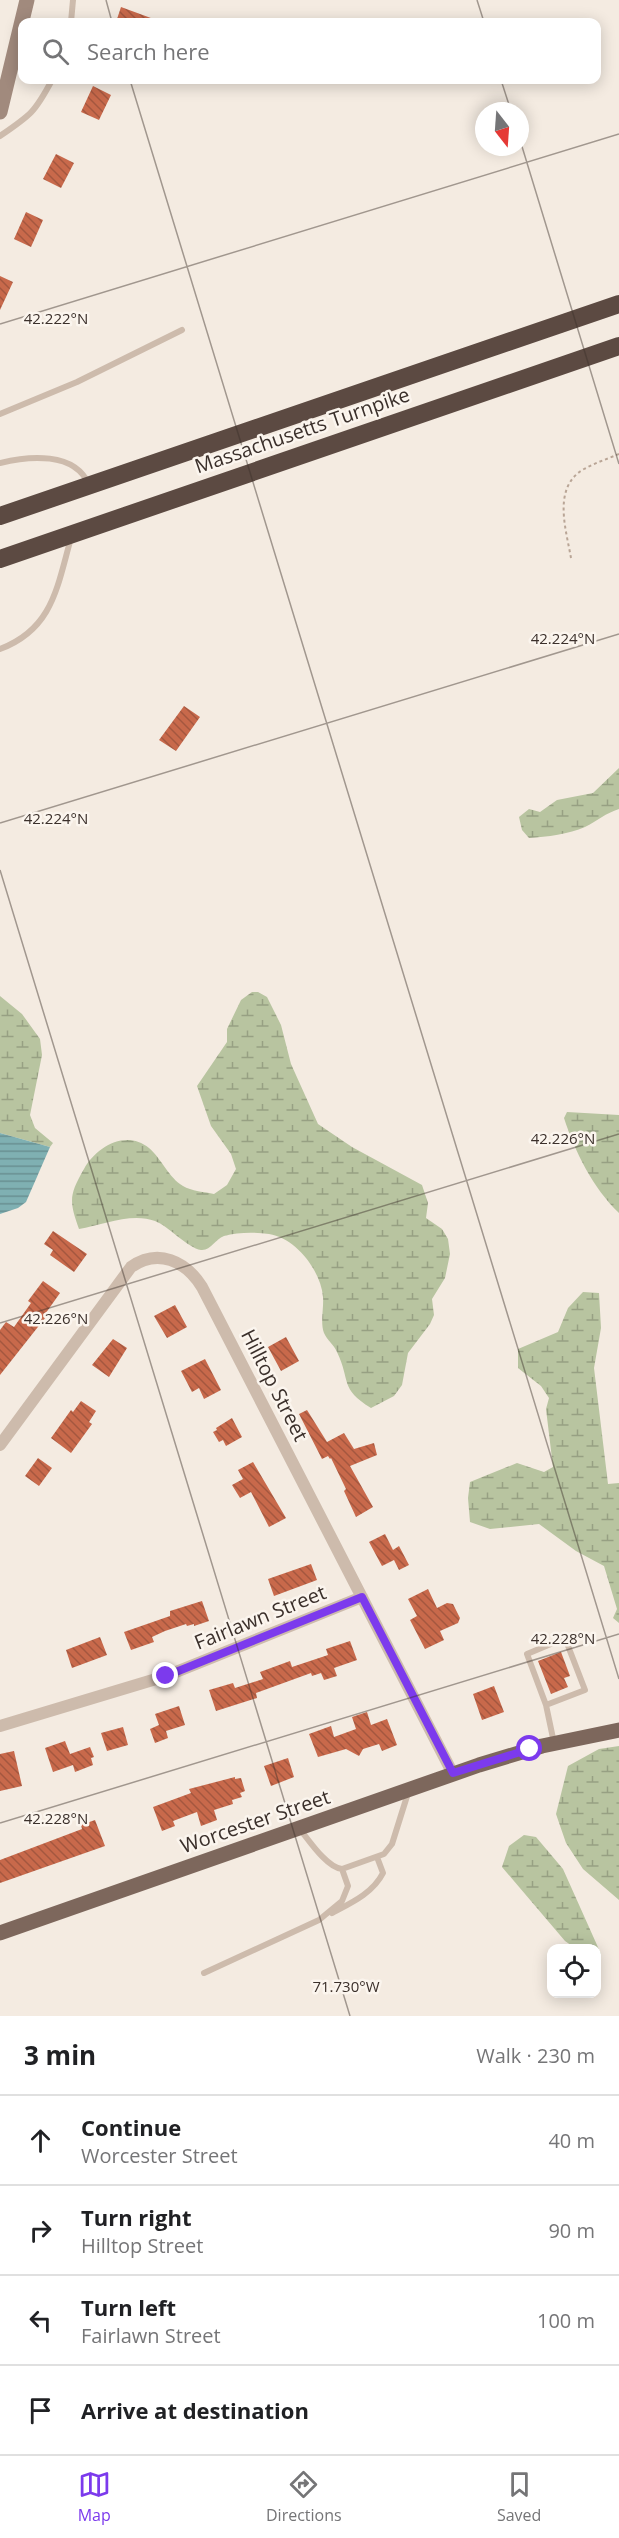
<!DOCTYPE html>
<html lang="en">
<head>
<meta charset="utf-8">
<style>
	body { margin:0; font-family:"Open Sans",sans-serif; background:#f6f6f6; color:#202124 }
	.controls { position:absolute; right:18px; bottom:18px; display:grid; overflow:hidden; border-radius:12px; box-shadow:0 3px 15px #0003 }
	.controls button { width:54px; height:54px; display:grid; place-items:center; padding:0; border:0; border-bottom:2px solid #e0e0e0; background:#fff; color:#202124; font:30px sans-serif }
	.compass { position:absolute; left:475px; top:102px; width:54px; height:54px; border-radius:50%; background:#fff; box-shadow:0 3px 15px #0003; rotate:163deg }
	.stop { position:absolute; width:18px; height:18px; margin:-14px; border:4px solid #7c3aed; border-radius:50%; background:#fff }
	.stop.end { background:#7c3aed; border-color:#fff; box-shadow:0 2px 6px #0008 }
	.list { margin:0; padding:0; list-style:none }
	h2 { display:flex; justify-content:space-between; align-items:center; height:78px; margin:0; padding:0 24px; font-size:26px }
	h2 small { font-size:20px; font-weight:400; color:#757577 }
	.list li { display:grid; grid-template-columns:39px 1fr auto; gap:18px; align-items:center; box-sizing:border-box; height:90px; padding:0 24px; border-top:2px solid #e0e0e0 }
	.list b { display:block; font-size:22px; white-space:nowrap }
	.list p { margin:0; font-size:20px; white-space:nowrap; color:#757577 }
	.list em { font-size:20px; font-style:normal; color:#757577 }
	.icon { flex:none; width:33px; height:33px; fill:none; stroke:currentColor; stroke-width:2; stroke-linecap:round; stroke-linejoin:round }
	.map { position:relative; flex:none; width:619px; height:2016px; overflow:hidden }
	.search { position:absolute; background:#fff; box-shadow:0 3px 15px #0003; left:18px; right:18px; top:18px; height:66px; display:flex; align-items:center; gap:15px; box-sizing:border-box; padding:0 21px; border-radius:12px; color:#757577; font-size:22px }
	.sheet { height:438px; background:#fff }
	nav { display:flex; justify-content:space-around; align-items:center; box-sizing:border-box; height:84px; border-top:2px solid #e0e0e0; background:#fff; font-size:16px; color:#757577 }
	nav a { display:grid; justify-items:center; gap:3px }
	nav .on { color:#7c3aed }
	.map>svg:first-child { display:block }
</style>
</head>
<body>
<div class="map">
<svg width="619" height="2016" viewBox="0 0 619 2016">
	<defs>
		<pattern id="wetland-marsh" width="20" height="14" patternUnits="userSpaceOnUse" patternTransform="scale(1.5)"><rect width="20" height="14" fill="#b8c4a0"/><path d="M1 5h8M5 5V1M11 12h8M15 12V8" fill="none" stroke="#97a083"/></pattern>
		<pattern id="water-rules" width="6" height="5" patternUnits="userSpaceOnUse" patternTransform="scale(1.5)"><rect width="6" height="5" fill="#7fb0b2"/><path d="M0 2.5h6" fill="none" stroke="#699091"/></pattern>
		<pattern id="building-back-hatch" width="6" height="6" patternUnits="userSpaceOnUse" patternTransform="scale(1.5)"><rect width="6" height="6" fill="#c8694b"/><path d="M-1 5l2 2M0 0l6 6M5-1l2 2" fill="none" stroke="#a4573f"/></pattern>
	</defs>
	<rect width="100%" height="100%" fill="#f4ebe1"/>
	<!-- wetland -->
	<path fill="url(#wetland-marsh)" d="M 619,768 L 619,809 C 606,813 597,821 585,827 C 569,834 547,837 529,838 L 522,830 L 519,817 L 529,809 L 540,812 L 557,800 L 593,793 Z
		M 252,992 L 258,992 L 267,997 L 281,1025 L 291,1064 L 318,1124 L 352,1147 L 422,1185 L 428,1203 L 426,1218 L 442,1229 L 448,1239 L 450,1254 L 445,1278 L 432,1299 L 434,1315 L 430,1324 L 408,1353 L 402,1385 L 394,1396 L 371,1408 C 339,1388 351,1381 337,1352 C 334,1345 327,1340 324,1333 C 320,1323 324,1307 323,1297 C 321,1271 296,1238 269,1234 C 255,1232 238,1232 224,1236 C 215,1239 211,1251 201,1250 C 188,1248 168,1226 155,1221 C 132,1212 102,1225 79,1229 C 69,1201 69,1195 84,1169 C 96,1147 126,1129 149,1148 C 161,1158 169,1178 183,1186 C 191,1191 205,1192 214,1194 L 227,1185 L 236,1169 L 231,1154 L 211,1126 L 197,1086 L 227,1042 L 227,1029 L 241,1000 Z
		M 0,996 L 22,1014 L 40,1039 L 42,1055 L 30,1115 L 35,1128 L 53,1143 L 50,1147 L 0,1133 Z
		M 567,1112 L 619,1115 L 619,1213 C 593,1188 575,1152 564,1118 Z
		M 583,1292 L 599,1293 L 601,1328 L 594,1368 L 608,1484 L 619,1483 L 619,1623 L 613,1618 L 617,1609 L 604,1566 L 576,1551 L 539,1524 L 490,1529 L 470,1522 L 468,1498 L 470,1482 L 517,1463 L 544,1472 L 553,1467 L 546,1409 L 549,1398 L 541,1386 L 518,1368 L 518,1349 L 558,1332 L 568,1308 Z
		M 619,1746 L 619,1900 L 583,1869 L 566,1843 L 556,1814 L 568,1766 L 599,1749 Z
		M 524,1835 L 536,1837 L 563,1869 L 601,1954 L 597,1956 L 596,1948 L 575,1948 L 565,1941 L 502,1867 L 509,1846 Z"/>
	<!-- water -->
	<path fill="url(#water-rules)" d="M 0,1133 L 50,1147 L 26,1202 L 18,1208 L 0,1214 Z"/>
	<!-- building -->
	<path fill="url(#building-back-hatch)" d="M 121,7 L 159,21 L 158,22 L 116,22 Z
		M 93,86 L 111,95 L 99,120 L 81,112 Z
		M 56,154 L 74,163 L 61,188 L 43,179 Z
		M 26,212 L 43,220 L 31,247 L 14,239 Z
		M 0,276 L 13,282 L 0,310 Z
		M 184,706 L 200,717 L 176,751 L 159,740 Z
		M 53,1231 L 87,1254 L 74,1272 L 50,1255 L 53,1250 L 44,1244 Z
		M 43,1281 L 60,1293 L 43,1317 L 45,1318 L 0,1375 L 0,1330 L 6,1322 L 14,1327 L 31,1303 L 28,1301 Z
		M 175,1305 L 187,1327 L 167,1338 L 154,1316 Z
		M 286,1337 L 299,1361 L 281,1371 L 268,1347 Z
		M 113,1339 L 127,1348 L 109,1377 L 92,1365 Z
		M 205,1359 L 221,1390 L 204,1399 L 199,1388 L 192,1392 L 181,1371 Z
		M 81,1401 L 96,1411 L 89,1422 L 92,1424 L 71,1453 L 51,1438 L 71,1410 L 73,1412 Z
		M 307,1410 L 327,1442 L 344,1433 L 354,1449 L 374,1443 L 377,1455 L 350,1466 L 373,1507 L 356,1517 L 344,1491 L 346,1489 L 331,1458 L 330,1459 L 328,1456 L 322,1459 L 299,1414 Z
		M 232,1418 L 242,1437 L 226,1446 L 223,1440 L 219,1442 L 213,1432 L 217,1430 L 216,1428 Z
		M 38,1458 L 52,1468 L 39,1486 L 25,1476 Z
		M 253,1462 L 286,1518 L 269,1527 L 251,1492 L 240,1498 L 232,1485 L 243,1479 L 238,1470 Z
		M 385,1534 L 393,1550 L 399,1546 L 409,1565 L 399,1570 L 394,1560 L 382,1566 L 369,1542 Z
		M 311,1564 L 317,1580 L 274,1596 L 268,1579 Z
		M 428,1589 L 437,1608 L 447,1603 L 453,1604 L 460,1618 L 458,1623 L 440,1631 L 444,1640 L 425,1649 L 410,1620 L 417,1616 L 408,1599 Z
		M 202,1601 L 209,1621 L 194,1626 L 194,1624 L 187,1626 L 186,1624 L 165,1631 L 152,1637 L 154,1642 L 131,1650 L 124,1632 L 170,1616 L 170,1611 Z
		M 100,1637 L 107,1655 L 72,1668 L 66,1650 Z
		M 350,1641 L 357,1660 L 334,1668 L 337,1676 L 324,1680 L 321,1673 L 312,1676 L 311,1673 L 256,1693 L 257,1698 L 216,1711 L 209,1690 L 233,1683 L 235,1688 L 263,1679 L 260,1672 L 290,1661 L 292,1667 L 328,1655 L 326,1649 Z
		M 561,1652 L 570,1676 L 564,1678 L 568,1687 L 551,1694 L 538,1661 Z
		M 494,1686 L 504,1712 L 482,1720 L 473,1694 Z
		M 179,1706 L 185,1725 L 166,1731 L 168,1738 L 155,1743 L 150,1729 L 159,1725 L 155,1714 Z
		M 367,1712 L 371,1725 L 387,1719 L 397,1745 L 382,1751 L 379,1744 L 363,1749 L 359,1756 L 346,1749 L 318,1757 L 309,1734 L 331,1726 L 334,1737 L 356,1729 L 352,1717 Z
		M 123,1727 L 128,1745 L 107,1751 L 101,1733 Z
		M 65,1741 L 70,1754 L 90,1747 L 94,1757 L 91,1758 L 93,1765 L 75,1772 L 73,1765 L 53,1772 L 45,1748 Z
		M 14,1751 L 22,1786 L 0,1791 L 0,1754 Z
		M 288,1758 L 294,1777 L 271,1786 L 264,1766 Z
		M 235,1777 L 235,1779 L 241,1778 L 245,1791 L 240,1793 L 242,1797 L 232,1800 L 233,1804 L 214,1810 L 217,1820 L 201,1826 L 197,1812 L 173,1821 L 175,1826 L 162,1831 L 153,1807 L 191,1793 L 189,1789 Z
		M 95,1820 L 105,1846 L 0,1883 L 0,1860 L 82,1829 L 81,1825 Z"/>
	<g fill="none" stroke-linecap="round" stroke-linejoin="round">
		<!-- path -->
		<path stroke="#b9a596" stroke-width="2" stroke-dasharray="3 3" stroke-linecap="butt" d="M 571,558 C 566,529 552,487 584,469 C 595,463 607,459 619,454"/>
		<!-- lane -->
		<path stroke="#cdbbac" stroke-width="6" d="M 71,22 L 73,0
			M 0,136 C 31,115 35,112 52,80
			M 0,414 L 77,382 L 182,330
			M 0,463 C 28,456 75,451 89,485
			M 0,649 C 53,629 57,587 71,538
			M 546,1705 L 585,1690 L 565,1638 L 527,1654 L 546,1705 L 554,1743
			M 299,1828 C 308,1839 327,1868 342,1869 L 384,1854 L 392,1844 L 408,1793
			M 332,1913 C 351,1903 373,1893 383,1873 L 377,1857
			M 204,1973 L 319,1920 L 342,1901 L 348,1886 L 342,1869"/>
		<!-- street -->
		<path stroke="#cdbbac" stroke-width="12" d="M 0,1445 L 131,1267 C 158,1248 186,1261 202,1287 L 453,1774
			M 0,1726 L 166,1676 L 362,1597"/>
		<!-- secondary -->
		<path stroke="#a18a7d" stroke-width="15" d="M 0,112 L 27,0"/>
		<!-- primary -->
		<path stroke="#7d675c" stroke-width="15" d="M 0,1933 L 479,1765 L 542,1746 L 619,1730"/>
		<!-- highway -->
		<path stroke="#5c4a42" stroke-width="18" d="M 0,516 L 619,304
			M 0,559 L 619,346"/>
	</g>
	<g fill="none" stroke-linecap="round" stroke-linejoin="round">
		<!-- route -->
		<path stroke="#7c3aed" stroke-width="8" d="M 166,1676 L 362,1597 L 453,1773 L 530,1749"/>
	</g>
	<!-- ticks -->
	<path fill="none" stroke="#3b302b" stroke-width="1.5" stroke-opacity="0.45" d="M 106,0 L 112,22M 477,0 L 484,22M 130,80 L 619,1679M 501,80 L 511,111M 520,140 L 619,464M 0,324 L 619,134M 0,823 L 619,634M 0,870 L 350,2016M 0,1323 L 619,1134M 0,1823 L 619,1634"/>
	<g text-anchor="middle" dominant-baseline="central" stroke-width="5" stroke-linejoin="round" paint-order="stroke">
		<!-- street labels -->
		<g font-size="20" fill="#3b302b" stroke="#fbf5ee">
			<text transform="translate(302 430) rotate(-19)">Massachusetts Turnpike</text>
			<text transform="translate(275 1385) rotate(63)">Hilltop Street</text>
			<text transform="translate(260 1617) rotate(-22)">Fairlawn Street</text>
			<text transform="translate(255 1821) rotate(-19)">Worcester Street</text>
		</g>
	</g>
	<g font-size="15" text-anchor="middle" fill="#3b302b" stroke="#fbf5ee" stroke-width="5" stroke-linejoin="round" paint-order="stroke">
		<text x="56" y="324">42.222°N</text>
		<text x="563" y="644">42.224°N</text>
		<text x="56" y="824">42.224°N</text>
		<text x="563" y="1144">42.226°N</text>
		<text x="56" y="1324">42.226°N</text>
		<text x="563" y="1644">42.228°N</text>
		<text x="56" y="1824">42.228°N</text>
		<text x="346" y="1992">71.730°W</text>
	</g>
</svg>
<div class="controls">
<button><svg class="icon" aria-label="locate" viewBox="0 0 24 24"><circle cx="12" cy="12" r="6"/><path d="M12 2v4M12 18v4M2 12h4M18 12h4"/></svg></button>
</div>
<svg class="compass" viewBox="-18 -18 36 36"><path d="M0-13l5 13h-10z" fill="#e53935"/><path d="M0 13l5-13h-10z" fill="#757577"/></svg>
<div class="stop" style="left:530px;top:1749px"></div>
<div class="stop end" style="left:166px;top:1676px"></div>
<div class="search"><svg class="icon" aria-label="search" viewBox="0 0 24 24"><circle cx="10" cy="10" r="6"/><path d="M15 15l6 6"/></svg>Search here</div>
</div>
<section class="sheet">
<h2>3 min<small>Walk · 230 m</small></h2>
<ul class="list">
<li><svg class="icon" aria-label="ahead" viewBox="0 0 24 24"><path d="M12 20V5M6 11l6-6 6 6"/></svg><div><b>Continue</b><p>Worcester Street</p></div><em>40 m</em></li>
<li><svg class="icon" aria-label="right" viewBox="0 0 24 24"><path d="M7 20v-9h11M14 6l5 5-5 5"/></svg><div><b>Turn right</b><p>Hilltop Street</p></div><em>90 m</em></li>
<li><svg class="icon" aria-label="left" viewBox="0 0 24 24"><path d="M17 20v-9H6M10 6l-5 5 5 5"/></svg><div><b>Turn left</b><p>Fairlawn Street</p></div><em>100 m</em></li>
<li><svg class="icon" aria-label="arrive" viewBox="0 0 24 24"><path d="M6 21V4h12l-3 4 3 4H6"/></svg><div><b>Arrive at destination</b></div></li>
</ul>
</section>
<nav>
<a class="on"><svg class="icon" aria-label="map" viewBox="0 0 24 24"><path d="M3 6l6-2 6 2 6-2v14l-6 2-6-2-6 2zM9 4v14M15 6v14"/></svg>Map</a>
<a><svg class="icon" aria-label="directions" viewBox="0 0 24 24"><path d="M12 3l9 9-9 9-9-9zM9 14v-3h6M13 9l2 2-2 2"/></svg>Directions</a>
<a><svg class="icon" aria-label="saved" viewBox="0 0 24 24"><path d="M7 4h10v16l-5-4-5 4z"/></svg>Saved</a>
</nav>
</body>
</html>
